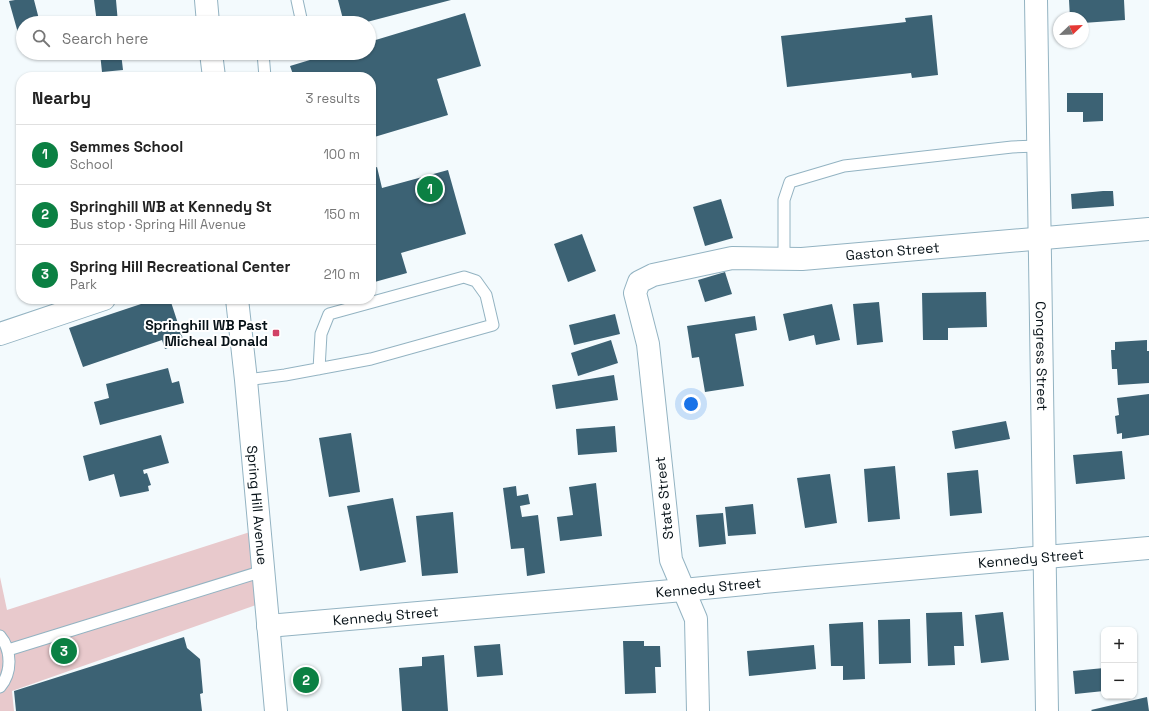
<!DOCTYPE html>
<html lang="en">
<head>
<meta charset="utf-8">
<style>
	body { margin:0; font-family:"Space Grotesk",sans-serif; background:#f6f6f6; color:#222 }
	.controls { position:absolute; right:12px; bottom:12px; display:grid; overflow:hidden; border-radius:8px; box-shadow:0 1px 3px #0004 }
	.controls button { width:36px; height:36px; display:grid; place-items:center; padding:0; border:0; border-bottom:1px solid #e0e0e0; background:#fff; color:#222; font:20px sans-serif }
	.compass { position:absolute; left:1053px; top:12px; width:36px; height:36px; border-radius:50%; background:#fff; box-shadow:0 1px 3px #0004; rotate:67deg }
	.you { position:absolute; left:691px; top:404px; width:14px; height:14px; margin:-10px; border:3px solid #fff; border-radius:50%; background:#1a73e8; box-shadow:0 0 0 6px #1a73e833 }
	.badge { display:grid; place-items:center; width:26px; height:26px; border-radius:50%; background:#0b8043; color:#fff; font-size:13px; font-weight:700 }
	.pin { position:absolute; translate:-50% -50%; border:2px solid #fff; box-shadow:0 1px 4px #0006 }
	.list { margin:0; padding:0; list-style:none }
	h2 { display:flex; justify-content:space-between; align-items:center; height:52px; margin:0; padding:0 16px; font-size:17px }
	h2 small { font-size:13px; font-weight:400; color:#767676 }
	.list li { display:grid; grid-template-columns:26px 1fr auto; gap:12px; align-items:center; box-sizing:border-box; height:60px; padding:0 16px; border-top:1px solid #e0e0e0 }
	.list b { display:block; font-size:15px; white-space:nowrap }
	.list p { margin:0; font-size:13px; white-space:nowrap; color:#767676 }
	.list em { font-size:13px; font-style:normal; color:#767676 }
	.icon { flex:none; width:22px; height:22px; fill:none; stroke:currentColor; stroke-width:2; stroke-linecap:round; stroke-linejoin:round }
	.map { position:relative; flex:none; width:1149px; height:711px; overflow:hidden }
	.search { position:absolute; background:#fff; box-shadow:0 1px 3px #0004; left:16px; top:16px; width:360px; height:44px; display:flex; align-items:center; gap:10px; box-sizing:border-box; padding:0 14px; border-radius:22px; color:#767676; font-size:15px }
	.panel { position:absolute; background:#fff; box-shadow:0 1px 3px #0004; left:16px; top:72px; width:360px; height:232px; border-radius:16px }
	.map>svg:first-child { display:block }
</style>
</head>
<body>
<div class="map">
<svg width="1149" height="711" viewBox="0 0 1149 711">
	<rect width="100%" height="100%" fill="#f3fafd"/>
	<!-- green -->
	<path fill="#e8c9cc" d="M 250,532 L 256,605 L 12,691 L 14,711 L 0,711 L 0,577 L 7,610 Z"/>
	<!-- building -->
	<path fill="#3c6274" d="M 15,0 L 34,0 L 40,23 L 23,23 L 23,31 L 18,33 L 9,1 Z
		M 94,0 L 116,0 L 118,23 L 97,23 Z
		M 338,0 L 451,0 L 363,23 L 344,23 Z
		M 1069,0 L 1124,0 L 1125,20 L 1083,23 L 1083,18 L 1070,18 Z
		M 465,13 L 481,66 L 437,79 L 448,115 L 371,138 L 371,77 L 294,77 L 290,66 L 333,53 L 369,53 L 369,42 Z
		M 932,15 L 938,75 L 912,78 L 911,73 L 787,87 L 781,36 L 906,22 L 905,18 Z
		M 100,53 L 121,53 L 123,70 L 102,72 Z
		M 1067,93 L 1103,93 L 1103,121 L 1083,122 L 1083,112 L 1067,112 Z
		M 377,167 L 382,188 L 448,170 L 466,234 L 401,253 L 407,273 L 371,283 L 371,169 Z
		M 1103,191 L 1113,191 L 1114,206 L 1072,209 L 1071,194 Z
		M 721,199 L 733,238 L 705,246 L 693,207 Z
		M 582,234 L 596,271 L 568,282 L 554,244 Z
		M 725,272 L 732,294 L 705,302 L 698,280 Z
		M 986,292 L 987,327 L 948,328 L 948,340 L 923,340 L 922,293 Z
		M 156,299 L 170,299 L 184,342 L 165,349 L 162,340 L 83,367 L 69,328 Z
		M 879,302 L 883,342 L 857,345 L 853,304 Z
		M 832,304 L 840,340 L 816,345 L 814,335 L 789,341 L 783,314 Z
		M 615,314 L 620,334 L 574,345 L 569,325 Z
		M 755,316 L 757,330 L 735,334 L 744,386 L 705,392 L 699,357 L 692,358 L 687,326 Z
		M 611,340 L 618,363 L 578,376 L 571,353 Z
		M 1147,340 L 1147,351 L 1149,351 L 1149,383 L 1118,385 L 1117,369 L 1112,369 L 1111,350 L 1115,350 L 1115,342 Z
		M 168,368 L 172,383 L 179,381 L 184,403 L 100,425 L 94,402 L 109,398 L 106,384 Z
		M 614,375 L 618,400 L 556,409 L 552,385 Z
		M 1149,394 L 1149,435 L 1122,439 L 1122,433 L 1117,434 L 1115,416 L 1119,415 L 1117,398 Z
		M 1006,421 L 1010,439 L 955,449 L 952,431 Z
		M 615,426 L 617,452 L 578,455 L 576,429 Z
		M 351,433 L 360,492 L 329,497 L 319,438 Z
		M 161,435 L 169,463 L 143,470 L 144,474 L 147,473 L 151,485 L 148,486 L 149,491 L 120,497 L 114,474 L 89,481 L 83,456 Z
		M 1122,451 L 1125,479 L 1076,484 L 1073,455 Z
		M 895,466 L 900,519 L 868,522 L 864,469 Z
		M 978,470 L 982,513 L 950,516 L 947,473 Z
		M 830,474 L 837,523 L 805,528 L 797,478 Z
		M 596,483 L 602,536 L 560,541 L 557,517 L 573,515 L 569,487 Z
		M 516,486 L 517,496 L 528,494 L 530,504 L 520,506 L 522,517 L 538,515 L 545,573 L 527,576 L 524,548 L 511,549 L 503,488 Z
		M 393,498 L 406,562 L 360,571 L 347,506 Z
		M 753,504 L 756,534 L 728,536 L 725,507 Z
		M 453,512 L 458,573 L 422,576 L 416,516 Z
		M 723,513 L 726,544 L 699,547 L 696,515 Z
		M 962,612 L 964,646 L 954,646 L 955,665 L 928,666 L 926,613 Z
		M 1003,612 L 1009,660 L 981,663 L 975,615 Z
		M 910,619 L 911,663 L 879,664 L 878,620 Z
		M 863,622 L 865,679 L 843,680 L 843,666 L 831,666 L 829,624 Z
		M 184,637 L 187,648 L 200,659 L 203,693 L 200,694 L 202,711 L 16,711 L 14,691 Z
		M 623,641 L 644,641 L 644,646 L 660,646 L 661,667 L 655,667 L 656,693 L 625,694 Z
		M 500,644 L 503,675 L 477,677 L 474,646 Z
		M 814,645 L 816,669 L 749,676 L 747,651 Z
		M 444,655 L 448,711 L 402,711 L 399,668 L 422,666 L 422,657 Z
		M 1104,668 L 1104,691 L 1075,694 L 1073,671 Z
		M 1147,697 L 1149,711 L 1092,711 L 1091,710 Z"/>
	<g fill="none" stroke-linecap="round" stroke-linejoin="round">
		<!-- lane casing -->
		<g stroke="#93b3c2" stroke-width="13">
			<path id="lane" d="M 297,0 L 302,23
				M 263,53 L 265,77
				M 784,259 L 784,200 L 790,182 L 844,166 L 1012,147 L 1038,146
				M 246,380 L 285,375 L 371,359 L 493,325 L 486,295 L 476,281 L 464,277 L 329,314 L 321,334 L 319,369
				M 0,636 C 12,650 12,673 0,687
				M 8,650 L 263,571"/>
		</g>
		<!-- street casing -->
		<g stroke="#93b3c2" stroke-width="24">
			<g id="street">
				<path d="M 0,334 L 104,299"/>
				<path id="s1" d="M 268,626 L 683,590 L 806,578 L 1149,548"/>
				<path id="s2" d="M 698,711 L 696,619 L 671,560 L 648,344 L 635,293 L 639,282 L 653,275 L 732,258 L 802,259 L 1149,229"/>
			</g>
		</g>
		<!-- secondary casing -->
		<g stroke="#93b3c2" stroke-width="24">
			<g id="secondary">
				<path id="s3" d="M 1036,0 L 1047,711"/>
			</g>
		</g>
		<!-- primary casing -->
		<g stroke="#93b3c2" stroke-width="24">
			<g id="primary">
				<path d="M 206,0 L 208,23"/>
				<path d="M 211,53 L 214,77"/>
				<path id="s4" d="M 237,299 L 246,380 L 276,711"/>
			</g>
		</g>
		<!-- lane -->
		<use href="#lane" stroke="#fff" stroke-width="11"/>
		<!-- street -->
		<use href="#street" stroke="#fff" stroke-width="22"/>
		<!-- secondary -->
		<use href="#secondary" stroke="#fff" stroke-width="22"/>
		<!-- primary -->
		<use href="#primary" stroke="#fff" stroke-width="22"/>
	</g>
	<!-- markers -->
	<rect fill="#d14266" stroke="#fff" stroke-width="1.5" x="272" y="329" width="8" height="8" rx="2"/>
	<g text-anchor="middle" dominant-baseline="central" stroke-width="4" stroke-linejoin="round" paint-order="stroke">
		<!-- street labels -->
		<g font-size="14" fill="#061117" stroke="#fff">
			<text stroke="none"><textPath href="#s2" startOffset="695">Gaston Street</textPath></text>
			<text stroke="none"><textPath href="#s3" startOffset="356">Congress Street</textPath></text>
			<text transform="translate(664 498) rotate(-96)">State Street</text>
			<text stroke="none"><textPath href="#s4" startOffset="207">Spring Hill Avenue</textPath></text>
			<text stroke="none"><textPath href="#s1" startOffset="766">Kennedy Street</textPath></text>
			<text stroke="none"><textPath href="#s1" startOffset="442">Kennedy Street</textPath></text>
			<text stroke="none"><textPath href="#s1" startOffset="118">Kennedy Street</textPath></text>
		</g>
		<!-- poi labels -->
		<g font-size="14" font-weight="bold" fill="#061117" stroke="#fff" text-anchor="end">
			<text x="268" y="325">Springhill WB Past<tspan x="268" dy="16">Micheal Donald</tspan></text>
		</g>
	</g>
</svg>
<div class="controls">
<button>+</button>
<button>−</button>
</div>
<svg class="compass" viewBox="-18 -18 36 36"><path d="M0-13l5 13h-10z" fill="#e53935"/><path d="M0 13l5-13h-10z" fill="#767676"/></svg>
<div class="you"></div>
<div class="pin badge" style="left:430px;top:189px">1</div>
<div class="pin badge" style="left:306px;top:680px">2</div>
<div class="pin badge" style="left:64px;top:651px">3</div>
<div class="search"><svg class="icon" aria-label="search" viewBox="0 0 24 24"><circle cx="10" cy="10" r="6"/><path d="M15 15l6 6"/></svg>Search here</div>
<section class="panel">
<h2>Nearby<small>3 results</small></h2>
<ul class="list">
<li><span class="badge">1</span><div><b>Semmes School</b><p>School</p></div><em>100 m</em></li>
<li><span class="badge">2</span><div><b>Springhill WB at Kennedy St</b><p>Bus stop · Spring Hill Avenue</p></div><em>150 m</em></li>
<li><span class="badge">3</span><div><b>Spring Hill Recreational Center</b><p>Park</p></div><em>210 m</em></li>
</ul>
</section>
</div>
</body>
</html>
